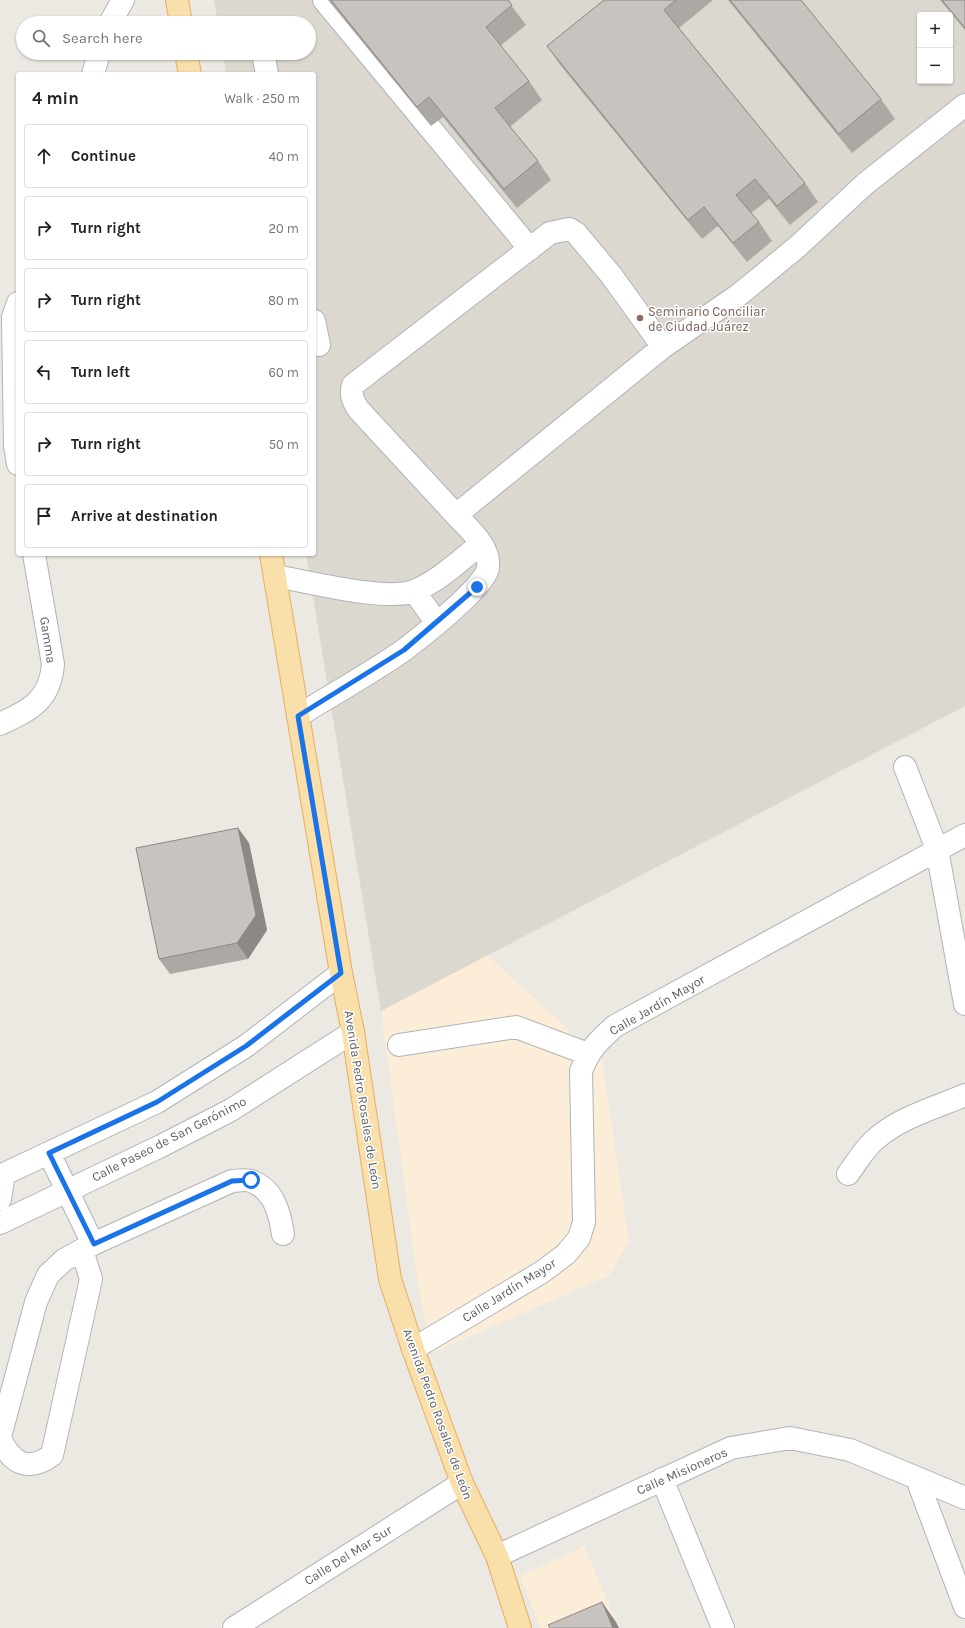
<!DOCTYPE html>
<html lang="en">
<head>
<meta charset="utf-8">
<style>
	body { margin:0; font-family:Karla,sans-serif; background:#f6f6f6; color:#202124 }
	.controls { position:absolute; right:12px; top:12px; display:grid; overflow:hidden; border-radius:4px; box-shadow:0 1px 3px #0004 }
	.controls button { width:36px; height:36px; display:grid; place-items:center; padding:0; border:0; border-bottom:1px solid #e0e0e0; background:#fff; color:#202124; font:20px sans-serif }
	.stop { position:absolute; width:12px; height:12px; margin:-9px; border:3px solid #1a73e8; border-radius:50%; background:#fff }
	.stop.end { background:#1a73e8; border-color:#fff; box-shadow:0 1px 4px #0008 }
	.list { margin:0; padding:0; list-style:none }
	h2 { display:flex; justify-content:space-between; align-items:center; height:52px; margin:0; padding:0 16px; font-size:17px }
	h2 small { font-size:13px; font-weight:400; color:#757577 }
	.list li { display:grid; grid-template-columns:26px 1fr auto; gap:12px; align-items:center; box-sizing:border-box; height:64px; margin:0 8px 8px; padding:0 8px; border:1px solid #e0e0e0; border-radius:4px }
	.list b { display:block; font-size:15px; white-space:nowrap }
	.list em { font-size:13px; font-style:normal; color:#757577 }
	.icon { flex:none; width:22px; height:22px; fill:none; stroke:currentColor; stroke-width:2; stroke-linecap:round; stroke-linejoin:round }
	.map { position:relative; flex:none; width:965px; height:1628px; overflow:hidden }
	.search { position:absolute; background:#fff; box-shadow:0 1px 3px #0004; left:16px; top:16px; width:300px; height:44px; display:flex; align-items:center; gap:10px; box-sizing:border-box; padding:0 14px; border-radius:22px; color:#757577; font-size:15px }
	.panel { position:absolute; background:#fff; box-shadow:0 1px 3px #0004; left:16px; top:72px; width:300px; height:484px; border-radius:4px }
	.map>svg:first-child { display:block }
</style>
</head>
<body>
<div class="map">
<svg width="965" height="1628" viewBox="0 0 965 1628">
	<rect width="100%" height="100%" fill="#ece8e2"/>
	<!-- commercial -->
	<path fill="#fbedd8" d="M 487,955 L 602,1060 L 629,1241 L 609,1276 L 432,1353 L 419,1292 L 381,1011 Z
		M 584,1546 L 619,1628 L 540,1628 L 520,1576 Z"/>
	<!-- education -->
	<path fill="#dcd8d0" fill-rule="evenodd" d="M 214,0 L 965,0 L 965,706 L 381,1011 L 306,554 L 314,554 L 314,74 L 226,74 L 223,53 L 309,53 L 309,23 L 218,23 ZM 920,15 L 950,15 L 950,81 L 920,81 Z"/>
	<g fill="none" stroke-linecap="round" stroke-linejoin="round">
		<!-- minor casing -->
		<g stroke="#b0b4b7" stroke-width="24">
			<path id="minor" d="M 324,0 L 530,249
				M 110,23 L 123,0
				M 263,53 L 267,74
				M 93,74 L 99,53
				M 18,303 L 13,317 L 15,446 L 18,464
				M 314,321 L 319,345
				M 663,347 L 740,294 L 797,247 L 865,184 L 965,105
				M 275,576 C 307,581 386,602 414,591 C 439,581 460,560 481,544
				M 414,591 L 437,623
				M 298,716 C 333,694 370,674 404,650 C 421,637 485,587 488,568 C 491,547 469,529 456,515 L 663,347 L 611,275 L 576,233 L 569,229 L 550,233 L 353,385 C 350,394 353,401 358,409 L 456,515
				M 0,724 C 30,710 50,701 53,664 L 34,554
				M 905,767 L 937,849 L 965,1004
				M 399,1045 L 516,1027 L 588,1054
				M 49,1153 L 93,1244
				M 848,1174 C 857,1162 865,1147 877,1138 C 899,1118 937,1107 965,1095
				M 0,1176 L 157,1102 L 246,1046 L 341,973
				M 0,1199 L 4,1174
				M 0,1223 L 161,1146 L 231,1110 L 353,1032
				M 413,1349 L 542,1272 L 566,1254 L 579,1238 L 584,1222 L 581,1071 C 590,1049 597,1042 615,1026 L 965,835
				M 0,1437 L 36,1302 L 48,1275 L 64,1260 L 93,1244 L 232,1181 C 238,1181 246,1179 251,1181 C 274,1189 280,1214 283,1234
				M 0,1438 C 11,1463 28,1473 52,1455 L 91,1279 L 82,1250
				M 662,1479 L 723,1628
				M 917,1479 L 965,1607
				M 497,1556 L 731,1448 L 790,1438 L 850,1450 L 965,1498
				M 234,1628 L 462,1483"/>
		</g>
		<!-- major casing -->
		<g stroke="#e8ac60" stroke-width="24">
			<path id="major" d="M 177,0 L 181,23
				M 186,53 L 190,74
				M 271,554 L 341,973 L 353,1032 L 390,1279 L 413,1349 L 462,1483 L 497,1556 L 520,1628"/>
		</g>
		<!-- minor -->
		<use href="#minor" stroke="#fff" stroke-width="22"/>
		<!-- major -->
		<use href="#major" stroke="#f9e0aa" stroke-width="22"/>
	</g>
	<!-- wall -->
	<path fill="#aca8a4" d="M 328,0 L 509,0 L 508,1 L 526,25 L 500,46 L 529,81 L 542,100 L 510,127 L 538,161 L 551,180 L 517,208 L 443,117 L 431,126 Z
		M 604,0 L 713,0 L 679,28 L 805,183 L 818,202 L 790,225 L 769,199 L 751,213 L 759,222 L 772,241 L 747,262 L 718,226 L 702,239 L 561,66 L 547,46 Z
		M 728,0 L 801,0 L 881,99 L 895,119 L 852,153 Z
		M 940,0 L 965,0 L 965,30 Z
		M 238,828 L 249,843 L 267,930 L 248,959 L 170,974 L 159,959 Z"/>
	<!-- shaded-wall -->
	<path fill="#8c8886" d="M 238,828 L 249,843 L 267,930 L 248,959 L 237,943 Z
		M 602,1602 L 616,1622 L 619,1628 L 613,1628 Z"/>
	<!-- building -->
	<path fill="#c8c3bf" stroke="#8c8886" d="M 331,0 L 508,0 L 512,5 L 486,27 L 529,81 L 495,108 L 538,161 L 504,189 L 429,97 L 417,107 Z
		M 604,0 L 676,0 L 664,10 L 805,183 L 777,206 L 755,179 L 736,195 L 759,222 L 733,243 L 704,207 L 688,220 L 547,46 Z
		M 730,0 L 801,0 L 881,99 L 839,134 Z
		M 942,0 L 965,0 L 965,28 Z
		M 238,828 L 256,915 L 237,943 L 159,959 L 136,848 Z
		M 602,1602 L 613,1628 L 550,1628 L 548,1625 Z"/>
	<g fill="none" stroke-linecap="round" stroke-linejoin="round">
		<!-- route -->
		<path stroke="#1a73e8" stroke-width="5" d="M 251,1180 L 232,1181 L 94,1244 L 49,1153 L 157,1102 L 246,1046 L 341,973 L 298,716 L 404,650 L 477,587"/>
	</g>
	<!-- markers -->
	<circle fill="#8d6e63" stroke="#fff" stroke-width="1.5" cx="640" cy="318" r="4"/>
	<g text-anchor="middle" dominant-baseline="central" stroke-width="3" stroke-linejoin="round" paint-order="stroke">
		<!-- education labels -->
		<g font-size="13" fill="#785e54" stroke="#fff" text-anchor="start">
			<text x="648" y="311">Seminario Conciliar<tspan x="648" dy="15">de Ciudad Juárez</tspan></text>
		</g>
		<!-- street labels -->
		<g font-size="13" fill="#5b5f62" stroke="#fff">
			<text transform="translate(48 640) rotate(81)">Gamma</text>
			<text transform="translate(657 1005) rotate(-30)">Calle Jardín Mayor</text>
			<text transform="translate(363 1100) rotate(81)">Avenida Pedro Rosales de León</text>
			<text transform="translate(169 1139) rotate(-27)">Calle Paseo de San Gerónimo</text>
			<text transform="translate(509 1290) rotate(-32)">Calle Jardín Mayor</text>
			<text transform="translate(438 1414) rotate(70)">Avenida Pedro Rosales de León</text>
			<text transform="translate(682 1471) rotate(-24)">Calle Misioneros</text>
			<text transform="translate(348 1555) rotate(-32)">Calle Del Mar Sur</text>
		</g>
	</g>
</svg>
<div class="controls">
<button>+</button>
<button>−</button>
</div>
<div class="stop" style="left:251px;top:1180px"></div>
<div class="stop end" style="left:477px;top:587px"></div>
<div class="search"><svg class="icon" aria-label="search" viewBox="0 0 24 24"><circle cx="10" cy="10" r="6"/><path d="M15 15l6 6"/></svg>Search here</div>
<section class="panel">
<h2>4 min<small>Walk · 250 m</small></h2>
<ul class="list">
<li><svg class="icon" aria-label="ahead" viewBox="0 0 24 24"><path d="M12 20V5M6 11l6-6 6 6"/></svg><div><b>Continue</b></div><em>40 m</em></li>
<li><svg class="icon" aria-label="right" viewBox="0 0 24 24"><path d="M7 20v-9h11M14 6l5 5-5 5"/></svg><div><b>Turn right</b></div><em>20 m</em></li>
<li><svg class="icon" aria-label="right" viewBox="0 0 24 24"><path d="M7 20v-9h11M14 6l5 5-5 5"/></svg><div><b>Turn right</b></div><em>80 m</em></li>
<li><svg class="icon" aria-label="left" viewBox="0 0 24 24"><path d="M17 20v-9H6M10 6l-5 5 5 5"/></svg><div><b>Turn left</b></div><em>60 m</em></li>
<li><svg class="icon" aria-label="right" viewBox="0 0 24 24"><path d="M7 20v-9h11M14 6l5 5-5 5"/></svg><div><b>Turn right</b></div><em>50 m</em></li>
<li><svg class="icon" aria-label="arrive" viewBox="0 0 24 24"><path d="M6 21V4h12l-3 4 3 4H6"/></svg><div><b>Arrive at destination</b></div></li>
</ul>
</section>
</div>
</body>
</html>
